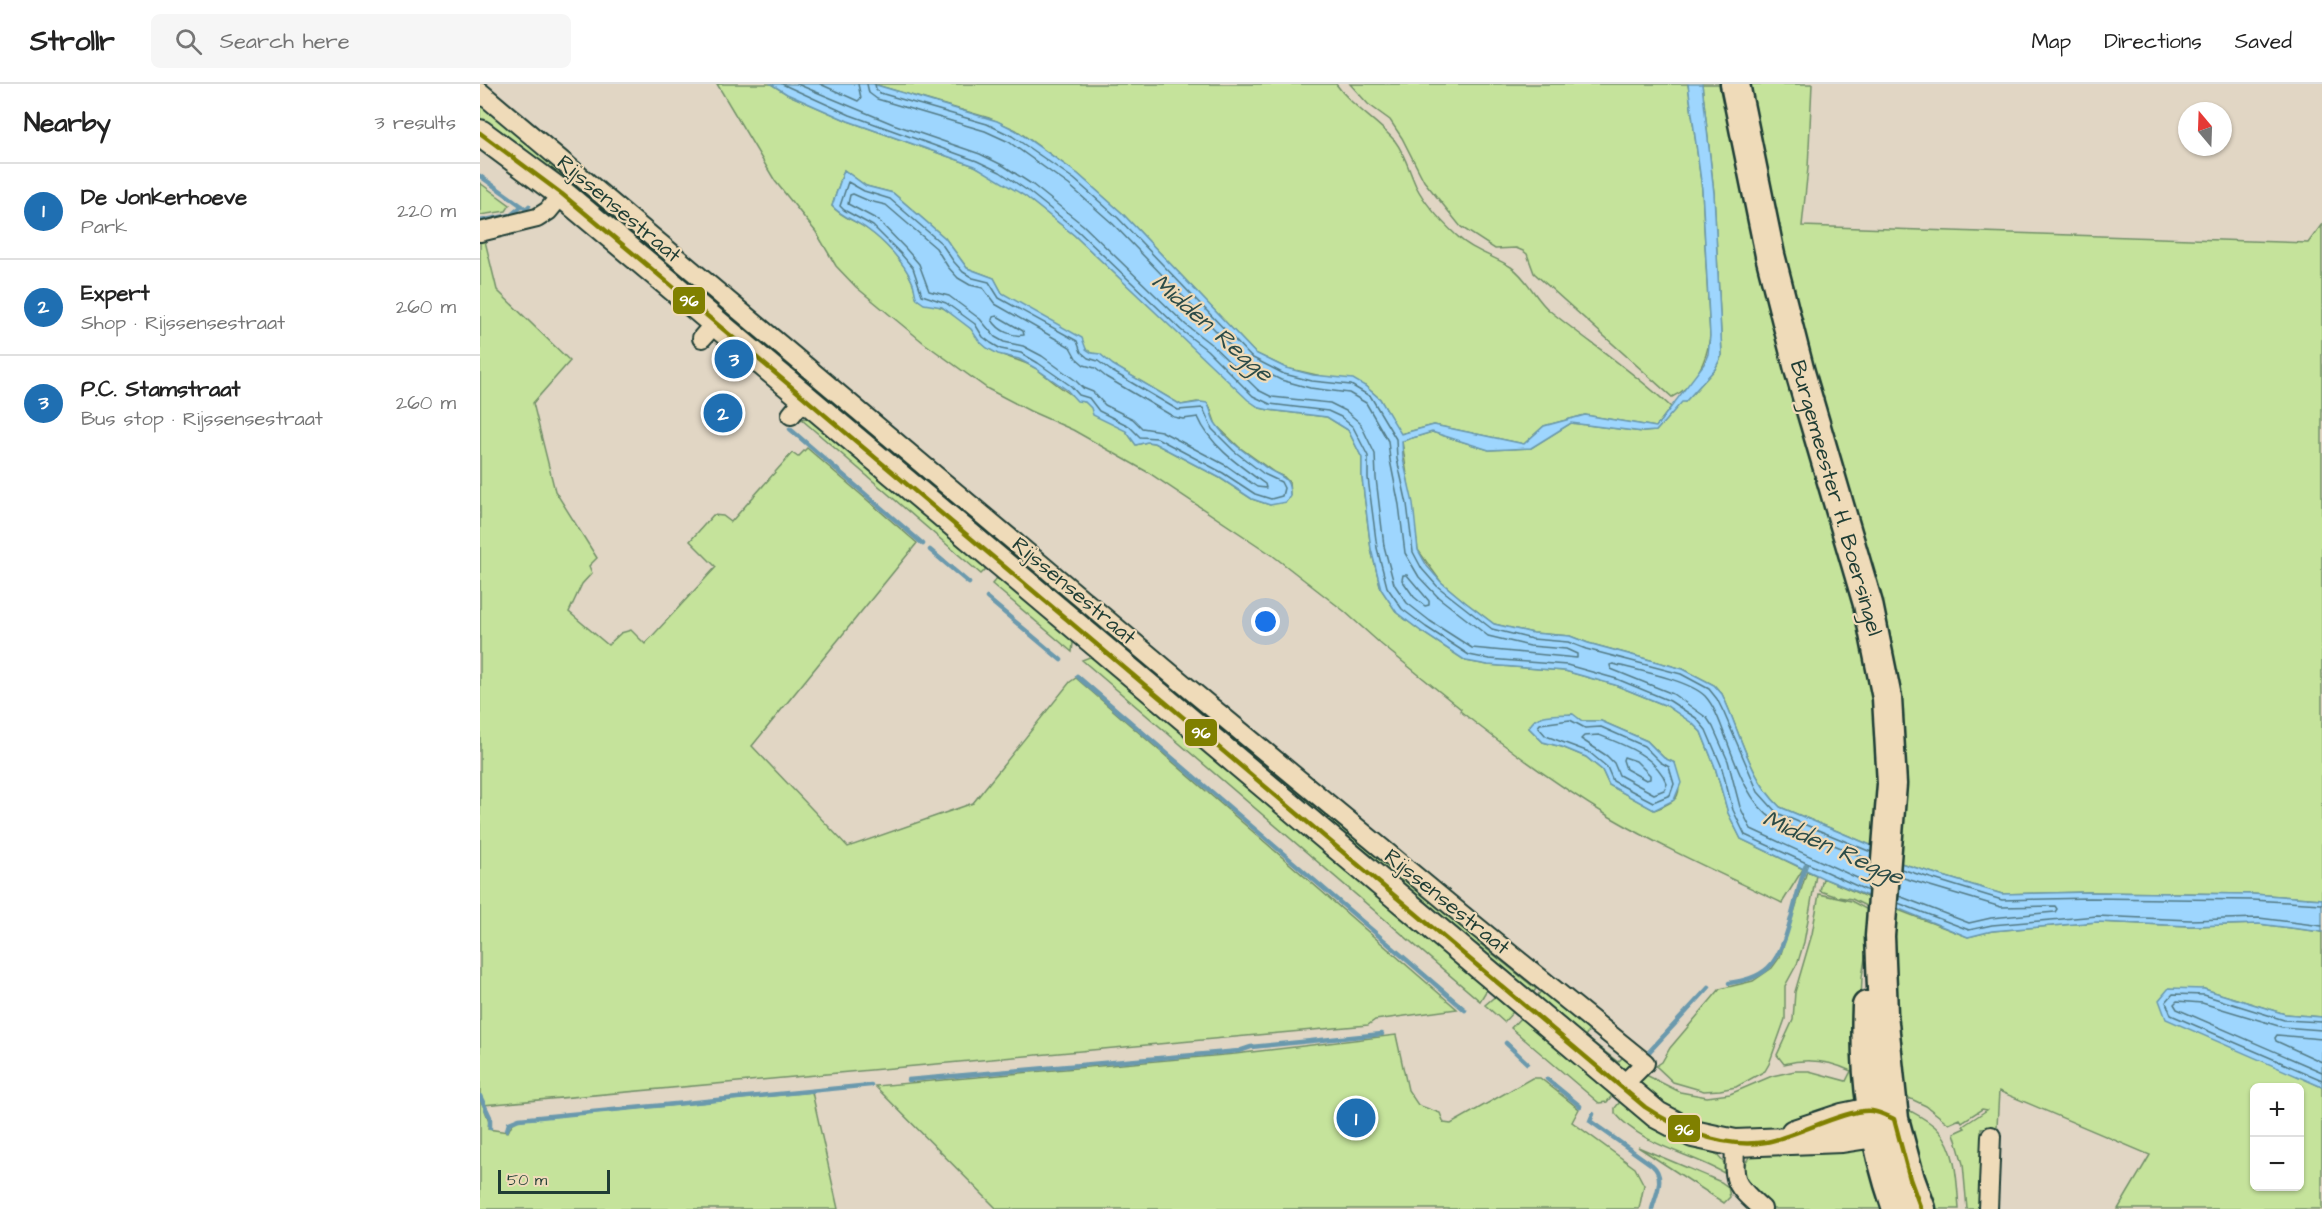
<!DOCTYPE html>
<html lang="en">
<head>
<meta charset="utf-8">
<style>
	body { margin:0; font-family:"Architects Daughter",sans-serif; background:#f6f6f6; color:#222 }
	.controls { position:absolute; right:18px; bottom:18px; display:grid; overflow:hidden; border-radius:9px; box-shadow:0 2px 4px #0004 }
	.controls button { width:54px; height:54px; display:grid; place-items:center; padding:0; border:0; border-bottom:2px solid #e0e0e0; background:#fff; color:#222; font:30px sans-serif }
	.compass { position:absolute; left:1698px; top:18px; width:54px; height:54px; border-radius:50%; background:#fff; box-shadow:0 2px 4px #0004; rotate:341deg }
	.scale { position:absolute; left:18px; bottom:15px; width:112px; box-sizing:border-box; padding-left:6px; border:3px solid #1f3d34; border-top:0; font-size:16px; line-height:21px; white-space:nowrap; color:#1f3d34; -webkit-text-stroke:4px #efdbb9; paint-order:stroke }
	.you { position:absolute; left:786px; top:538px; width:21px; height:21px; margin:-15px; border:4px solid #fff; border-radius:50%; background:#1a73e8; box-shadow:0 0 0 9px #1a73e833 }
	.badge { display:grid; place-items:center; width:39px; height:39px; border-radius:50%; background:#1f6fb2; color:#fff; font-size:20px; font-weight:700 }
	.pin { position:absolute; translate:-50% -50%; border:3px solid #fff; box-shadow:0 2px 6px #0006 }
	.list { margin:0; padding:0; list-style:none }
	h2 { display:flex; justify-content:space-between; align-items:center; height:78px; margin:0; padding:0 24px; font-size:26px }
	h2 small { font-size:20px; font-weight:400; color:#767676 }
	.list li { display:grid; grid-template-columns:39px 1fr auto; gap:18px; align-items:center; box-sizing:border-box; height:96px; padding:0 24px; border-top:2px solid #e0e0e0 }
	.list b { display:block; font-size:22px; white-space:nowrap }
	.list p { margin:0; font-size:20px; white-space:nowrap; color:#767676 }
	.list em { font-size:20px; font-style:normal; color:#767676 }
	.icon { flex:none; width:33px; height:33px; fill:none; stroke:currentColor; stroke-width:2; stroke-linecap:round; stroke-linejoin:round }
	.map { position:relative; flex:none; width:1842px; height:1125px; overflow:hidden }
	header { display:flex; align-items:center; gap:36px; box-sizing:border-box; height:84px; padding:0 30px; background:#fff; border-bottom:2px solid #e0e0e0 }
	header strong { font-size:28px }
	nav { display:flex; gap:33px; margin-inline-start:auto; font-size:21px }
	.search { width:420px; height:54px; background:#f6f6f6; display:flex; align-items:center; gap:15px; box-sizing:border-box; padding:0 21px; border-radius:9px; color:#767676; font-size:22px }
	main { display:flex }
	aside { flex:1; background:#fff }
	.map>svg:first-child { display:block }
</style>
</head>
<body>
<header>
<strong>Strollr</strong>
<div class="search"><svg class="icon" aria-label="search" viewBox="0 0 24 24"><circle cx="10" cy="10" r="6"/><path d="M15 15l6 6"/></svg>Search here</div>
<nav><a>Map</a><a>Directions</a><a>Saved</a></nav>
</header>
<main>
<aside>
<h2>Nearby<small>3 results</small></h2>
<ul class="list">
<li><span class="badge">1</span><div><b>De Jonkerhoeve</b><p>Park</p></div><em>220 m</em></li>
<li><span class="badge">2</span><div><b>Expert</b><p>Shop · Rijssensestraat</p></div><em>260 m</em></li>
<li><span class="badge">3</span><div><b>P.C. Stamstraat</b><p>Bus stop · Rijssensestraat</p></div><em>260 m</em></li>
</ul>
</aside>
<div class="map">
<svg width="1842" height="1125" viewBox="0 0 1842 1125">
	<rect width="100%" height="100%" fill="#e1d6c4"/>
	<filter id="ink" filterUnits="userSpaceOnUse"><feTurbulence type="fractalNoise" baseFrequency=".0167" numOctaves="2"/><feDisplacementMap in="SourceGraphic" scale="12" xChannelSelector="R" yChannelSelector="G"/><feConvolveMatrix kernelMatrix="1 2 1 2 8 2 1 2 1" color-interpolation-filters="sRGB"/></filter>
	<g filter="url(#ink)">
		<!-- green -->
		<path fill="#c5e39b" stroke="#729068" stroke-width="1.5" fill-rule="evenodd" d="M 237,0 L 291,0 L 307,10 L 368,37 L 495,82 L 517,93 L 545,112 L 594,151 L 769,316 L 780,324 L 789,326 L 847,333 L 868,346 L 882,374 L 882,394 L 891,465 L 901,505 L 917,529 L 942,548 L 986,577 L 1008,581 L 1085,587 L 1135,601 L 1187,622 L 1212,639 L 1221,648 L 1235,683 L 1248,729 L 1261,755 L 1323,785 L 1302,819 C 1244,791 1185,765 1130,733 C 1077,701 1028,665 980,627 L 981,625 L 902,561 L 864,527 L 792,471 L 669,389 L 593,346 L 550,327 L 508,305 L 444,259 L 376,203 L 356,182 L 336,148 L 295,97 ZM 364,86 L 386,102 L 413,109 L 465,154 L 487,184 L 514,194 L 522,209 L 612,269 L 620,271 L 633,281 L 701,321 L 717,318 L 729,321 L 736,341 L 759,363 L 795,389 L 804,393 L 809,398 L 810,411 L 790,421 L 772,415 L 740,394 L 674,359 L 667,358 L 656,361 L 646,347 L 605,318 C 594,316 567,292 555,284 C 539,274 522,274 508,264 C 501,260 498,253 493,247 C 489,242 469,227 463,224 C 454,220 445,221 437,215 C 435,209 435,203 432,197 C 424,178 404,157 387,145 C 375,136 362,134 352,122 ZM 1092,630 L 1102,637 L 1121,637 L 1167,657 L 1184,674 L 1195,679 C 1199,707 1207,714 1174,726 L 1129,701 L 1122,686 L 1106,673 L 1082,663 L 1063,658 L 1049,644 L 1055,636 Z
			M 393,0 L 856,0 C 872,23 897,36 915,57 C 925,70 929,87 936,102 C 945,120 961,137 976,151 C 991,166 1013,172 1031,183 C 1047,193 1055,215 1070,227 C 1110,259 1153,287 1191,323 L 1176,343 L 1105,331 L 1064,342 L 1044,360 L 954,341 L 920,350 L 900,315 L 885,302 L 806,284 L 775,269 L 642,129 L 598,90 L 536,46 L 509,34 Z
			M 870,0 L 1208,0 L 1222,105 L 1230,252 C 1227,276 1215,303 1192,313 L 1054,189 L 1047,170 L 1043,167 L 1036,164 L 1015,165 L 981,143 L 944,97 L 922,54 L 910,36 L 888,20 Z
			M 1222,0 L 1245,0 L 1379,537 C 1390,587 1400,642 1399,693 C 1399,717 1397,740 1395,763 L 1300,723 C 1269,694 1260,647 1242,610 L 1234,601 L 1203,585 L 1108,559 L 1090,552 L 1053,549 L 1014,540 L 985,518 L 961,498 L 938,466 L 922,357 L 952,348 L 1009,366 L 1051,364 L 1091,339 L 1163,348 L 1176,347 L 1202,317 L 1205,318 L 1235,285 L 1242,271 L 1234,109 Z
			M 1265,0 L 1332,0 L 1328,84 L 1322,142 L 1828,159 L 1842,140 L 1842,815 L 1772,810 L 1609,808 L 1522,810 L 1417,778 L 1421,727 L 1343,337 Z
			M 0,13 L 92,91 L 91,97 L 85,103 L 0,39 Z
			M 0,99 L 30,121 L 26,127 L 0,131 Z
			M 93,100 L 140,139 L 148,139 L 335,298 L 328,306 L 261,247 L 217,204 L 219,201 L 202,187 L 200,190 L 165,161 L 141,149 L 88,106 Z
			M 5,157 L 17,206 L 90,277 L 53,319 L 75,407 L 117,474 L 109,482 L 112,489 L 102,500 L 89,528 L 128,561 L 141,549 L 151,546 L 165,560 L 236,483 L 210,457 L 233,431 L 243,432 L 251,438 L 312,369 L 318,373 L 327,364 L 437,459 L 272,662 L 368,763 L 493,719 L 590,598 L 596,594 L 977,925 L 895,936 L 888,941 L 3,1021 L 9,1037 L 8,1045 L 28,1048 L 32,1040 L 38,1036 L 332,1008 L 358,1125 L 0,1125 L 0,158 Z
			M 336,304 L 373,335 L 377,333 L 386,340 L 383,344 L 395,353 L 401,352 L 528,460 L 521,468 L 332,309 Z
			M 327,334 L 333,335 L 503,474 L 505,486 L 501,490 L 321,335 Z
			M 530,462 L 1001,853 L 998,858 L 1056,905 L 1049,914 L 523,470 Z
			M 516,495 L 525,495 L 594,551 L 592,568 L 512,500 Z
			M 612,572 L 1008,904 L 1000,917 L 602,576 Z
			M 1327,787 L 1336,791 L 1324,858 L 1318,878 L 1305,902 L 1305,935 L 1289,980 L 1285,987 L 1256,1003 L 1240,1006 L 1224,1007 L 1193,998 L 1176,982 L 1182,978 L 1190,964 L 1240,905 L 1273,897 L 1292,884 L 1300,873 Z
			M 1343,794 L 1389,814 L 1388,823 L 1372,815 L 1358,813 L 1340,807 Z
			M 1339,810 L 1371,817 L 1388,826 L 1391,837 L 1382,893 L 1377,1014 L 1363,1024 L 1296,1045 L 1276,1049 L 1220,1042 L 1158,1006 L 1157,996 L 1164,990 L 1200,1008 L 1227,1013 L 1250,1010 L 1292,992 L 1315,987 L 1329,987 L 1366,997 L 1371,987 C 1350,977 1326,974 1304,980 L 1297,971 L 1313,936 L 1315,908 L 1332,850 Z
			M 1413,824 L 1488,853 L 1512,847 L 1617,838 L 1710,842 L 1779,840 L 1842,848 L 1842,933 L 1805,930 L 1724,905 L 1781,975 L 1842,1003 L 1842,1125 L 1638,1125 L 1670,1071 L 1519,1007 L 1517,1043 L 1501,1044 L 1502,1125 L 1487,1125 L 1483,1080 L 1474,1049 L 1485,1044 L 1483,1042 L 1507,1026 L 1502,1025 L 1482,1038 L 1480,1035 L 1469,1040 L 1446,1022 L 1427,1013 L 1423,1023 C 1435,1030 1450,1036 1459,1047 C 1477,1066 1477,1100 1479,1125 L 1446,1125 L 1419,1027 ZM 1774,1004 L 1820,1004 L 1820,1102 L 1774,1102 Z
			M 1062,906 L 1110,945 L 1105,952 L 1138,978 L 1144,972 L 1150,978 L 1149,984 L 1142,989 L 1053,917 Z
			M 1018,910 L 1034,923 L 1033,928 L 1024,938 L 1005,921 Z
			M 1043,931 L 1134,1009 L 1127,1018 L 1119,1019 L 1031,944 Z
			M 916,951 L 928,1006 L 938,1021 L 960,1029 L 964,1039 L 971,1040 L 1052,994 L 1060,994 L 1099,1025 L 1092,1038 L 1155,1084 L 1164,1101 L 1159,1125 L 517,1125 L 395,1002 L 755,970 Z
			M 1142,1015 L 1236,1070 L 1245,1080 L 1244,1089 C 1208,1068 1164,1063 1135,1029 L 1135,1024 Z
			M 1158,1063 L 1241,1098 L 1248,1103 L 1250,1113 L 1244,1119 Z
			M 1379,1063 L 1390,1070 L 1410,1125 L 1291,1125 C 1275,1111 1251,1091 1272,1070 Z"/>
		<!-- water -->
		<path fill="#9ed6fe" stroke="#6b99ad" stroke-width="1.5" d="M 291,0 L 393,0 L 517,37 L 535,46 L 598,90 L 642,129 L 775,269 L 806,284 L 833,291 L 873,295 L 885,302 L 900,315 L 921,350 L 954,341 L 1044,360 L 1064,342 L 1105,331 L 1176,343 L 1224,280 L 1228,270 L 1230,252 L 1222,105 L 1208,0 L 1222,0 L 1234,109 L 1242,271 L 1235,285 L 1205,318 L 1202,318 L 1176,347 L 1163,348 L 1091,339 L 1051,364 L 1009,366 L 952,348 L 922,357 L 923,375 L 933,419 L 938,466 L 947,482 L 961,498 L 985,518 L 1014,540 L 1053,549 L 1090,552 L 1108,559 L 1203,585 L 1234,601 L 1242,610 C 1260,647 1269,694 1300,723 L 1395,763 L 1417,778 L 1522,810 L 1609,808 L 1772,810 L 1842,815 L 1842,848 L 1779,840 L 1710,842 L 1617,838 L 1512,847 L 1488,853 L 1343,794 L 1261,755 L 1248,729 L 1235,683 L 1221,648 L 1212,639 L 1187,622 L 1135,601 L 1085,587 L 1008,581 L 986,577 L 942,548 L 917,529 L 901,505 L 891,465 L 882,394 L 882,374 L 868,346 L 847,333 L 789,326 L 780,324 L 768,316 L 594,151 L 545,112 L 495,82 L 368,37 L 307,10 Z
			M 364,86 L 386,102 L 413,109 L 465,154 L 487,184 L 514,194 L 522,209 L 602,254 L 606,265 L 612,269 L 620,270 L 633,281 L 701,321 L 721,318 L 727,319 C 732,326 731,334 736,340 C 747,357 769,371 785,383 C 800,394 810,390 810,412 L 806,418 L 790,421 L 772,415 L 740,394 L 674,359 L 667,358 L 656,361 L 646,347 L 613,331 L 611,324 L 605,318 L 597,317 L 587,306 L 555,284 L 539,275 L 518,270 L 507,264 L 499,257 L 491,245 L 462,223 L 444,220 L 437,215 C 434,209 435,203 432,197 C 424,178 404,157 387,145 C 375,136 362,133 352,122 Z
			M 1093,630 L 1102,637 L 1121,637 L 1167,657 L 1184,674 L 1195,679 L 1201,699 L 1194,716 L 1174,726 L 1129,701 L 1122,686 L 1106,673 L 1082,663 L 1063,658 L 1049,644 C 1055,628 1078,631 1093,630 Z
			M 1689,904 L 1724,905 L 1805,930 L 1842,933 L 1842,1003 L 1686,935 L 1679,916 Z"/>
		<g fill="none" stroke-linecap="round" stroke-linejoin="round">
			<!-- shore -->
			<path stroke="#527a85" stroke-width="1.5" d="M 302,0 L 370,31 L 497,77 L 520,88 L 548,107 L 598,147 L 701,246 L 727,266 L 773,312 L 790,320 L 848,327 L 861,333 L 873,343 L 888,372 L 888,394 L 897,464 L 907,503 L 922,525 L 946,543 L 989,571 L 1009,575 L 1087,581 L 1137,595 L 1190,617 L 1216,634 L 1226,646 L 1241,681 L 1253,726 L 1265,751 L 1388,807
				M 317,0 L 413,40 L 500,70 L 524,82 L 553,101 L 603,141 L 706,241 L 732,261 L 778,306 L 792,313 L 850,319 L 866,327 L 880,339 L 895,370 L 896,394 L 904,462 L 914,500 L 927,519 L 950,537 L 992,564 L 1097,574 L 1097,570 L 1086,565 L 1050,562 L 1008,552 L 958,513 L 939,493 L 925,469 L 919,421 L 910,376 L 908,357 L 886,319 L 869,309 L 830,304 L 801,296 L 767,279 L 633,140 L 589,101 L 529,58 L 505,47 L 397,15 L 389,9 L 387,0
				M 340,0 L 378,17 L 381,14 L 378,0
				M 395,0 L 396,5 L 400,9 L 507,40 L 532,52 L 594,95 L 638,134 L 771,273 L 804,290 L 832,297 L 871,301 L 891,313 L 916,355 L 917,375 L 927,420 L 933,468 L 942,485 L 957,502 L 1012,545 L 1052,555 L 1088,558 L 1106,565 L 1201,590 L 1229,605 L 1237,615 L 1244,629 L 1278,708 L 1297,729 L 1391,768
				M 368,98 L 384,107 L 410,115 L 461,159 L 474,178 L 483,188 L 493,194 L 509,198 L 519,214 L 597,257 L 601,268 L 608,274 L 618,277 L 630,286 L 698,326 L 723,324 L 732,345 L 754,367 L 784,390 L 801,398 L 804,404 L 802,412 L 791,415 L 775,410 L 743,389 L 677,354 L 660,353 L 649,342 L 619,327 L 609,314 L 599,311 L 591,302 L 558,279 L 541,269 L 521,265 L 511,259 L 503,253 L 495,240 L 466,219 L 442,211 L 433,184 L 421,170 L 393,142 L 364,126 L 360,122 Z
				M 373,110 L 389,117 L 406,121 L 456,164 L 468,183 L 478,194 L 490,201 L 503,204 L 515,220 L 590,263 L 596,274 L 604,281 L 615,284 L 626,293 L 694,333 L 703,335 L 718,333 C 730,362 760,382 785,400 L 786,404 L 777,403 L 747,382 L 681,347 L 662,344 L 653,335 L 625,321 L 613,308 L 603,304 L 595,296 L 562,272 L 543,262 L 524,258 L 515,253 L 500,235 L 469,212 L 449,207 L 439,180 L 426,165 L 398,136 L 368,120 L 370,111 Z
				M 517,232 L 543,247 L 544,251 C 532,253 519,247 512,236 L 513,233 Z
				M 923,491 L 927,491 L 949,517 L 949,521 L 945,522 L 934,513 L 922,496 Z
				M 1090,636 L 1105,644 L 1121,643 L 1164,662 L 1180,678 L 1189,683 L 1194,700 L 1190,711 L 1173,718 L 1133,697 L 1127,683 L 1109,668 L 1066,652 L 1058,643 L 1060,640 Z
				M 1119,651 C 1145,661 1177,673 1187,700 L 1184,706 L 1174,710 L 1139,691 L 1134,679 L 1127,672 L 1101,655 L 1104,652 Z
				M 1144,673 L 1156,677 L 1170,691 L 1170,695 L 1166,696 L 1146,685 L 1143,676 Z
				M 1421,785 L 1522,816 L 1609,814 L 1772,816 L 1842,820
				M 1388,799 L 1271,745 L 1260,723 L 1248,677 L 1233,643 L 1227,634 L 1193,610 L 1131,585 L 1130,581 L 1133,580 C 1156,586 1209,596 1225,612 C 1234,622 1239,636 1244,649 C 1255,678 1267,718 1294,736 L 1390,776
				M 1419,812 L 1489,839 L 1511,834 L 1575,828 L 1577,825 L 1575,822 L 1521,823 L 1420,793
				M 1418,819 L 1489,846 L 1512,841 L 1617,832 L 1710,836 L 1779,834 L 1842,842
				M 1842,938 L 1804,936 L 1724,911 L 1693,910 L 1686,918 L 1691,931 L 1842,996
				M 1842,946 L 1802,943 L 1722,919 L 1697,917 L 1694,920 L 1697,925 L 1842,988
				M 1842,955 L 1797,951 L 1795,954 L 1796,957 L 1842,978"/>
			<!-- stream -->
			<path stroke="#6b99ad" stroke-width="4.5" d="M 0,92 L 46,125 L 49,122
				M 0,137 L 31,131 L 42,122
				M 310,345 L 443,460
				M 450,466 L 489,499
				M 507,514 L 581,576
				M 597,592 L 985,926
				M 1249,899 C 1263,897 1277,894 1288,884 C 1309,865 1315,808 1326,781
				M 1026,959 L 1047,979
				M 1168,969 L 1229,903
				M 1067,995 L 1100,1022
				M 428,996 L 759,967 L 771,963 L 902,950
				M 0,1012 L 10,1033 L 10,1044
				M 1113,1030 L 1110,1037 L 1172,1081 C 1186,1093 1176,1110 1172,1125
				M 27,1046 L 29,1039 L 39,1035 L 391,1001"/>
			<!-- minor casing -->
			<g stroke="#1f3d34" stroke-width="22">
				<path id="minor" d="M 0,8 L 695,593 L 997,843 L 1165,979 L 1147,997 L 1144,1005
					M 0,148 L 57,134 L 68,127 L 82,110
					M 222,254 L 235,239
					M 311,331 L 325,314
					M 1255,1059 C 1254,1099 1252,1098 1282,1125
					M 1508,1125 L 1511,1052"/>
			</g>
			<!-- secondary casing -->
			<g stroke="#1f3d34" stroke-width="30">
				<path id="secondary" d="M 0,49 L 82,110 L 161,176 L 1177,1031 L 1213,1050 L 1255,1059 L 1362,1055 L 1395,1050 L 1412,1037
					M 1314,1049 L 1362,1033 L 1391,1027 L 1411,1034"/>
			</g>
			<!-- primary casing -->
			<g stroke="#1f3d34" stroke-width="33">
				<path id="primary" d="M 1255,0 L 1290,171 L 1319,285 L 1388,520 L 1407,614 L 1412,700 L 1400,852 L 1403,930 L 1414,1035 L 1430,1095 L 1441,1125
					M 1387,922 C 1384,996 1393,1055 1417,1125"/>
			</g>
			<!-- minor -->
			<use href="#minor" stroke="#efdbb9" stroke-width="18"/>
			<!-- secondary -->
			<use href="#secondary" stroke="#efdbb9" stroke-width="26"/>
			<!-- primary -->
			<use href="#primary" stroke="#efdbb9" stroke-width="28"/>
			<!-- bus-1 casing -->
			<g stroke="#efdbb9" stroke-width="9">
				<path id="bus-1" d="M 0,49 L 82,110 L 161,176 L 1165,1023 C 1201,1047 1242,1065 1286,1058 C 1315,1053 1367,1024 1392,1027 C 1400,1028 1407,1032 1414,1035 L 1430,1095 L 1441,1125"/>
			</g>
			<!-- bus-1 -->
			<use href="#bus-1" stroke="#808000" stroke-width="4.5"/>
		</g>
	</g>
	<g text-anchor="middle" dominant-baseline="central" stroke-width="4.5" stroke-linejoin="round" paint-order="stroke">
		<!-- street labels -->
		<g font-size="22" fill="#1f3d34" stroke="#efdbb9">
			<text transform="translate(139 125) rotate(40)">Rijssensestraat</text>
			<text transform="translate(1356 414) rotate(74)">Burgemeester H. Boersingel</text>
			<text transform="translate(594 507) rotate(40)">Rijssensestraat</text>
			<text transform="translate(967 818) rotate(39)">Rijssensestraat</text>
		</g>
		<!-- water labels -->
		<g font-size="24" font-style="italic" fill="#2c4c48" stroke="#efdbb9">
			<text transform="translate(732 244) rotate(41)">Midden Regge</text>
			<text transform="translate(1353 764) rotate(24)">Midden Regge</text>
		</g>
	</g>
	<g stroke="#efdbb9" stroke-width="2">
		<rect x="192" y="202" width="34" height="29" rx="6" fill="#808000"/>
		<rect x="704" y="634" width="34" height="29" rx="6" fill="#808000"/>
		<rect x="1187" y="1030" width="34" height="29" rx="6" fill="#808000"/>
	</g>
	<g font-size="16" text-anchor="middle" font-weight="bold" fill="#fff">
		<text x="209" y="222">96</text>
		<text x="721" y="654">96</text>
		<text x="1204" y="1051">96</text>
	</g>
</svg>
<div class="controls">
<button>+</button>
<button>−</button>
</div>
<svg class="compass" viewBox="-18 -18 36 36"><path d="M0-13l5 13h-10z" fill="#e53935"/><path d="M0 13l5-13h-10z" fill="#767676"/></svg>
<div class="scale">50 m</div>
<div class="you"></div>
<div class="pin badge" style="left:876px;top:1034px">1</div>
<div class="pin badge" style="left:243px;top:329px">2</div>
<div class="pin badge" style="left:254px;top:275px">3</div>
</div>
</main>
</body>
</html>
